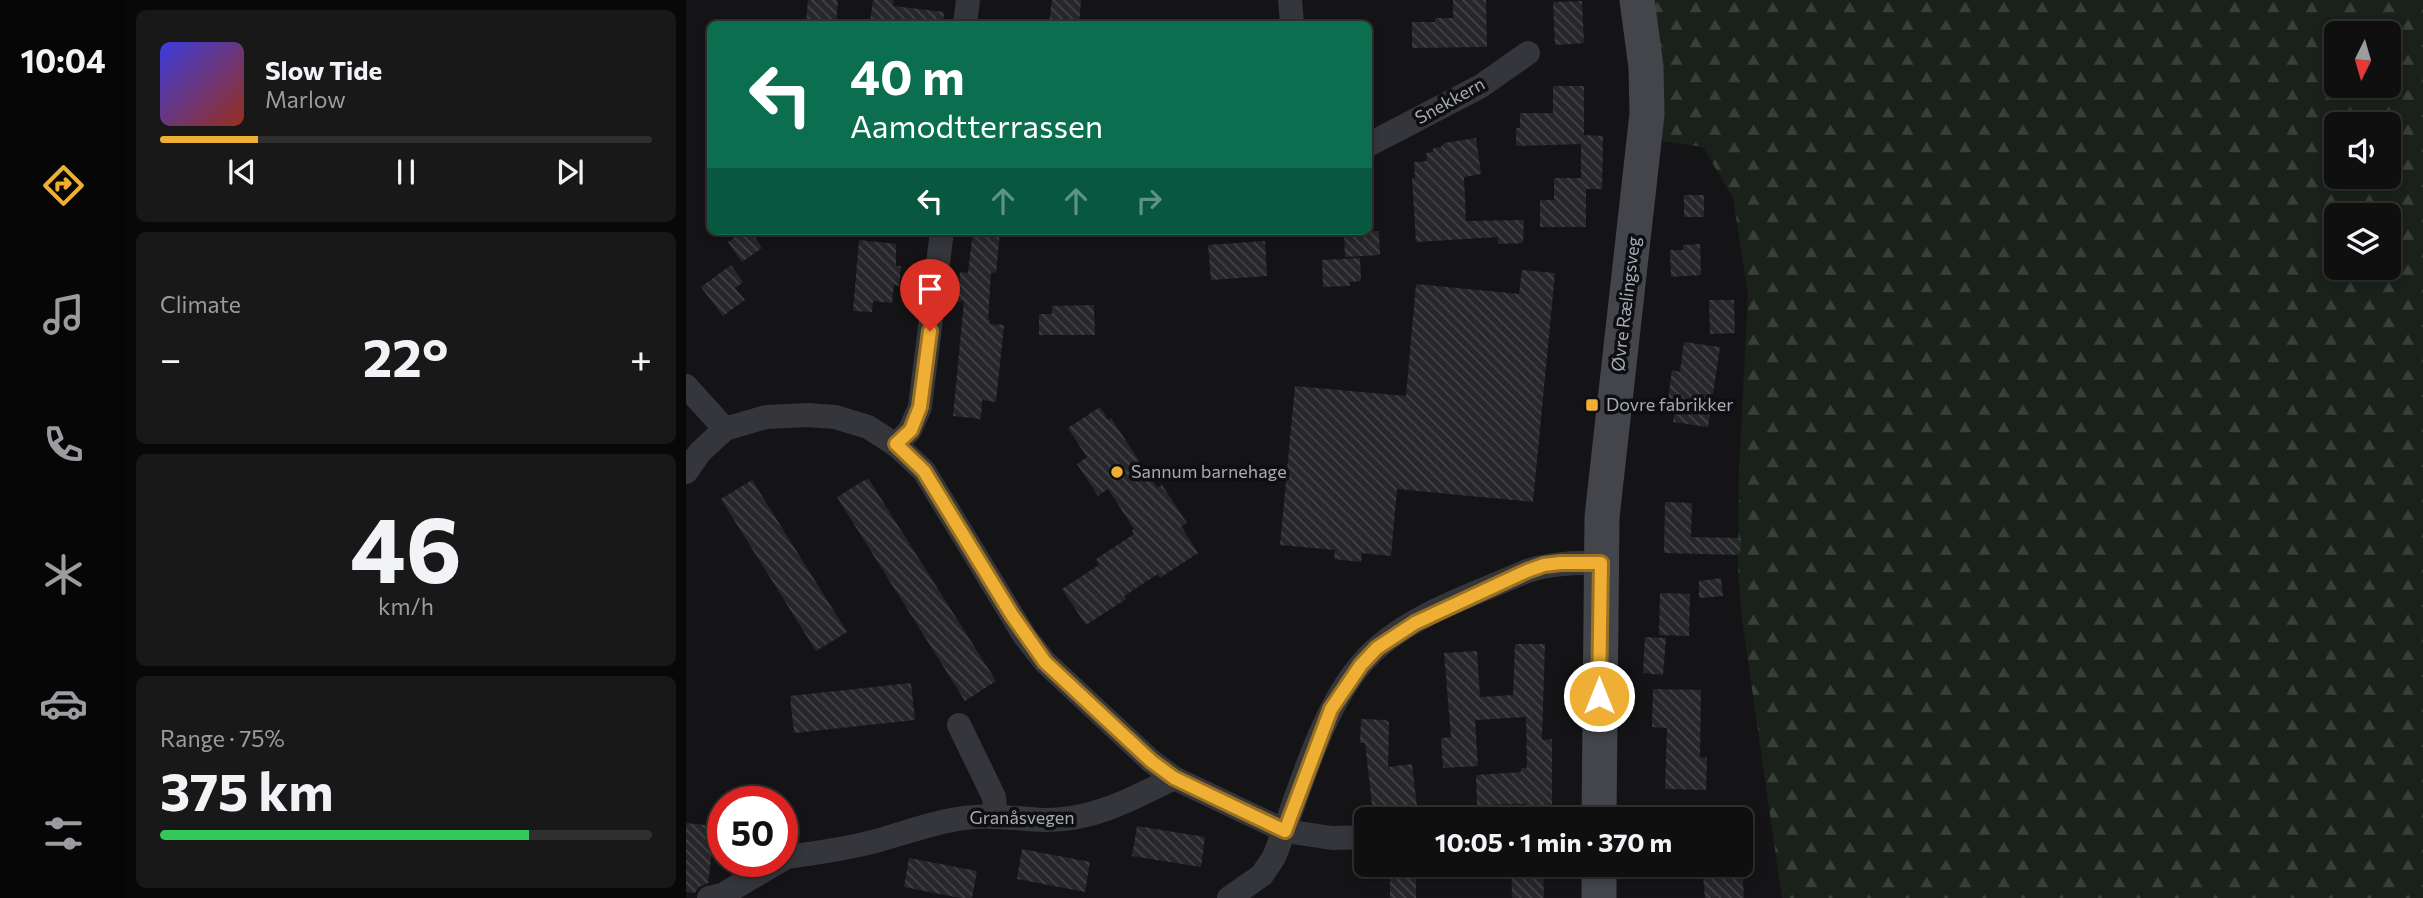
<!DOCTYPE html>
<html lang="en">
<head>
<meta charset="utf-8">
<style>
  :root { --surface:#0f0f10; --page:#181819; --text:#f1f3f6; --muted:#9b9c9f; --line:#2f2f30; --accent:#eeaf34 }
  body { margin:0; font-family:Commissioner,sans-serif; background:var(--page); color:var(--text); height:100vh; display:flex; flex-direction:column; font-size:26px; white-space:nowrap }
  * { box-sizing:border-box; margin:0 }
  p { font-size:23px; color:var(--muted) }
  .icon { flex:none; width:38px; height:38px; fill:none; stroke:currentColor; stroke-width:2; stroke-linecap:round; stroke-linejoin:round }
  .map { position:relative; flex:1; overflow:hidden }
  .panel { display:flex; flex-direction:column; gap:10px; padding:10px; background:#080809; width:560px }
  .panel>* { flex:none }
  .guide { position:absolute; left:21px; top:21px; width:665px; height:214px; border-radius:10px; box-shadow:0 4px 10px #0003,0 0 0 2px var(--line); background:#0b6e4f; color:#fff; overflow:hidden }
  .needle { width:46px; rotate:185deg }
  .buttons { position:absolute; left:1638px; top:21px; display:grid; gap:14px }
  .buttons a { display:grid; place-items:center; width:77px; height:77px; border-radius:10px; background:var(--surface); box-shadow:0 4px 10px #0003,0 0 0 2px var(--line); font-size:35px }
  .speed { position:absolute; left:21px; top:786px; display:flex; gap:14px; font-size:35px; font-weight:700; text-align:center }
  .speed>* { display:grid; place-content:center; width:91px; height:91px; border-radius:50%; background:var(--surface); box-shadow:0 4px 10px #0003,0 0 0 2px var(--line); line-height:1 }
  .speed .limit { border:10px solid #d22; background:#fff; color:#111 }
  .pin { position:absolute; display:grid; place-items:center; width:60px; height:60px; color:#fff; margin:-72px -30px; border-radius:50% 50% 50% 0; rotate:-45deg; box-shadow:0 0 7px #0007 }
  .pin .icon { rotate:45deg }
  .me { position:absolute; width:77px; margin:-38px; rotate:0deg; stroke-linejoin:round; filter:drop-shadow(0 0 5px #0008) }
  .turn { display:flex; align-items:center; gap:24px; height:147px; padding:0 28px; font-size:32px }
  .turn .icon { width:91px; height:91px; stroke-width:2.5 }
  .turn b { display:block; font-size:49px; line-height:60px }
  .lanes { display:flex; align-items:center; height:66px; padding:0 28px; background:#0003; justify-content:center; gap:35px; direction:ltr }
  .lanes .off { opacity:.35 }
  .big { font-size:52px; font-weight:700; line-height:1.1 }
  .panel .card { flex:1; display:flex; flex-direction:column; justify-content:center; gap:10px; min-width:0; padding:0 24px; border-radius:10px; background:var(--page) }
  .panel .dial { align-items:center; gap:0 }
  .dial b { font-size:91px; line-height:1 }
  .song { display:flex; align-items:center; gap:21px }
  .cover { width:84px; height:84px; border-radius:10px; background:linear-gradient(135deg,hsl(240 70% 55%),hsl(10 70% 35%)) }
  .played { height:7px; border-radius:4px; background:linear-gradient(90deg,var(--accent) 20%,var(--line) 20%) }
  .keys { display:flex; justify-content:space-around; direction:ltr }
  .heat { display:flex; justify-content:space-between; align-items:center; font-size:38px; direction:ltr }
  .charge { height:10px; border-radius:5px; background:linear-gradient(90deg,#34c759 75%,var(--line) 0) }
  .trip { position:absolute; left:668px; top:807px; width:399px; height:70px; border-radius:10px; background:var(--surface); box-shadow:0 4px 10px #0003,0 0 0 2px var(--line); font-weight:700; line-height:70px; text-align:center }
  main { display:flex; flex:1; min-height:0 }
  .tab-bar { display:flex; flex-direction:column; width:126px; justify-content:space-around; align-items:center; background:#060606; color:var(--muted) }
  .tab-bar .icon { width:49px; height:49px }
  .tab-bar .active { color:var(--accent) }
  .tab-bar b { font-size:32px; color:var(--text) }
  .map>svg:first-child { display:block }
</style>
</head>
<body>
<main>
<nav class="tab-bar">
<b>10:04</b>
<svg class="icon active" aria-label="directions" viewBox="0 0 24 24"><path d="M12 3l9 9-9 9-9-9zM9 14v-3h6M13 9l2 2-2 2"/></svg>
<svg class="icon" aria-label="music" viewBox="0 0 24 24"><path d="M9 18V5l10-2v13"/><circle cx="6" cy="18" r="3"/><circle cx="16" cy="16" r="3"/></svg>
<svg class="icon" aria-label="phone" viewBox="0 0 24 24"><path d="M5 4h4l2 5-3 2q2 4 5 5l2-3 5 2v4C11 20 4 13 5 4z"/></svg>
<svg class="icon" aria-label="climate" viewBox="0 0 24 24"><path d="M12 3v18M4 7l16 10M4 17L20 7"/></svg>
<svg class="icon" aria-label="car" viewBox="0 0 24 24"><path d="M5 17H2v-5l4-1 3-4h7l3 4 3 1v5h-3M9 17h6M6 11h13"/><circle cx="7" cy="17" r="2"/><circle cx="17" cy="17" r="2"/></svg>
<svg class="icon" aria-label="filters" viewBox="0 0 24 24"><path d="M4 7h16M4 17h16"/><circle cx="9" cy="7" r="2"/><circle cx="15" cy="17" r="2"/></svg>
</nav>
<section class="panel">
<div class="card">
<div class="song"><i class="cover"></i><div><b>Slow Tide</b><p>Marlow</p></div></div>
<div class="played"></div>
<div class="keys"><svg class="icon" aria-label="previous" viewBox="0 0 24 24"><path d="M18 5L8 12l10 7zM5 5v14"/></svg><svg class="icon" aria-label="pause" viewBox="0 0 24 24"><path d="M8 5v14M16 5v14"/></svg><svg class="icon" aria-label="next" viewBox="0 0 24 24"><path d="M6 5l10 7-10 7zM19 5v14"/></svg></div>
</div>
<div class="card"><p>Climate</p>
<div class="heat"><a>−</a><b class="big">22°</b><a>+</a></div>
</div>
<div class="card dial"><b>46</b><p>km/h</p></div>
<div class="card"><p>Range · 75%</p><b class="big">375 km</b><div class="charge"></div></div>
</section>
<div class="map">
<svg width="1737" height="898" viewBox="0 0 1737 898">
  <defs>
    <pattern id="forest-firs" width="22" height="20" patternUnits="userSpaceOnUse" patternTransform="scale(1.75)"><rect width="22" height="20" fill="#1a211b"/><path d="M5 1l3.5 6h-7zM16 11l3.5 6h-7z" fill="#383f3a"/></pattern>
    <pattern id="building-back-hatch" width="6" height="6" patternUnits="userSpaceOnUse" patternTransform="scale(1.75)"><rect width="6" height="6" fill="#27272a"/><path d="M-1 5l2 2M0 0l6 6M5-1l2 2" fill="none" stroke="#434447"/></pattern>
  </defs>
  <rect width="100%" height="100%" fill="#141416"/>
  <path fill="url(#forest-firs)" fill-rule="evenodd" d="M947,0h790v898h-641l-40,-279 -4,-49 1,-99 9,-177 -15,-96 -30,-51 -67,-10zM1650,33h53v53h-53zM1650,124h53v53h-53zM1650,215h53v53h-53z"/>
  <g fill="url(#building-back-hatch)">
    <path d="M122,0h30l-2,24h-30z"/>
    <path d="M187,0h21l-1,6 51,6 -1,12h-73z"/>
    <path d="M366,0h29l-2,24h-30z"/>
    <path d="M767,0h33l1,47 -75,1v-26h23v-4h18z"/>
    <path d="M896,1l2,42 -29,2 -2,-43z"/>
    <path d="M867,86h31v49l19,1 -1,53h-16v38h-46v-27h14v-22h27v-34l-65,2v-18h4v-15h33z"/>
    <path d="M790,138l5,36 -17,3 2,44 58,-1 -1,23 -25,1v-7l-82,5 -4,-64h3l-1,-16 13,-1 -1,-8 7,-1v-4l8,-1 3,-4z"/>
    <rect x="998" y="195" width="20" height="22"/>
    <path d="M58,231h7l11,17 -20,14 -14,-20z"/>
    <path d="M287,231h27l-4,42 -5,-1 -3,48h2l-1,4 15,1 -8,77 -14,-2 -1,19 -28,-3 11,-115 -7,1 3,-30 8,1z"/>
    <path d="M658,231h35l1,24 -35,2z"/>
    <path d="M173,240l37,4v22h5l-2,20 -5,-1 -2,18 -19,-2 -1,11 -19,-1z"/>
    <path d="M579,241l2,35 -56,4 -3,-35z"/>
    <path d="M1014,244l1,31 -30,2 -1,-27h13v-5z"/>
    <path d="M674,258l1,23 -12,1 1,4 -27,1 -1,-27z"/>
    <path d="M45,265l12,17 -8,6 10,12 -22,16 -22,-29z"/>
    <path d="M836,270l33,3 -22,229 -136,-13 -6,67 -29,-3 -1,9 -27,-3 1,-9 -55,-5 15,-159 111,10 10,-112 103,10z"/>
    <path d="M1023,300h25l1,33 -25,1z"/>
    <path d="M408,305l1,30h-56v-21h13v-8z"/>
    <path d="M998,342l36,5 -12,80 -35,-5 3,-21 -8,-1 4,-30 8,2z"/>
    <path d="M414,407l8,13 3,-2 46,70 5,-3 25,38 -6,3 17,27 -38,25 -2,-4 -34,22 2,3 -40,26 -24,-36 37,-24 -3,-6 38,-25 -2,-4 2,-1 -26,-40 -10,7 -21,-32 10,-7 -19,-29z"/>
    <path d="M182,478l128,203 -31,20 -128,-204z"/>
    <path d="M66,480l95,152 -31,19 -95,-152z"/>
    <path d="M979,502l27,1 -1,34 50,1 -1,17 -76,-2z"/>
    <path d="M1035,578l2,18 -24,2v-17z"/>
    <path d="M974,593l30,1 -1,42 -30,-1z"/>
    <path d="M959,637l21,1 -3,37 -20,-2z"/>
    <path d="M829,644h30l-3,96 10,-1v78l-26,1v-14l-49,1 -1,-30 45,-3v-4h6l-1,-51 -51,3 3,46 -35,2 -2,-30 10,-1 -7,-84 33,-2 3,46 33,-2z"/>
    <path d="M225,683l4,37 -121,13 -4,-37z"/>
    <path d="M967,689l48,1 -1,67 7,1 -1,32 -41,-1 2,-61 -15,-1z"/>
    <path d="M675,719l24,1 4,2 -1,45 24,-3 5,43 -44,6 -8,-70h-5z"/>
    <path d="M0,823l29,3 -7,57 -9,4 -4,6 -9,-1z"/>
    <path d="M451,826l68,11 -4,30 -69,-11z"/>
    <path d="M336,849l68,13 -5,30 -68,-13z"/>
    <path d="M223,858l68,13 -5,27h-12l-56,-11z"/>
    <path d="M825,864h32l1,34h-32z"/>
    <path d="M1016,864h40l2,34h-39z"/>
    <rect x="704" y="873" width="26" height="25"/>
  </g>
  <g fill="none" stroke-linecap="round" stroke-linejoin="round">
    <g stroke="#35363b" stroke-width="24">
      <path d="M604,0l2,24"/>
      <path d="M279,24l3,-24"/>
      <path d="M682,145l113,-59 47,-33"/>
      <path d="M0,386l39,43"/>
      <path d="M210,445l14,-15 10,-23 22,-176"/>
      <path d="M0,472l14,-20 25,-23 41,-12 41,-2 28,2 33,10 28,18 28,26 100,164 21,27 106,99 23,17 111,53 47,7 35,-1"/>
      <path d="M273,725l35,72 2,19"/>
      <path d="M96,860l4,-3c31,-4 60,-8 90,-16 29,-8 57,-19 88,-23 27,-4 53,1 80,2 48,1 88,-21 130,-42"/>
      <path d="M23,898l13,-3 58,-34"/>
      <path d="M543,898l33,-23 12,-18c27,-66 49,-163 104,-210 42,-36 100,-54 149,-76 24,-8 48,-9 74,-8"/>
    </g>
    <g stroke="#43454b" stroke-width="35">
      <path d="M913,819l3,-302 45,-403 -1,-47 -9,-67"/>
      <path d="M913,898v-34"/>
    </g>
  </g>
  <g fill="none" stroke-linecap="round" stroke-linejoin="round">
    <g stroke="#9b7222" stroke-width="18">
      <path id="route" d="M244,331l-10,76 -9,23 -15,14 28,27 88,144 33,47 106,99 23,17 111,53 46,-122 30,-44 16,-17 38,-25 112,-52 17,-6 17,-2h40l-2,133"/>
    </g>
    <use href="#route" stroke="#eeaf34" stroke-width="12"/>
  </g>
  <g fill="#eeaf34" stroke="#0f0f11" stroke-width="2.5">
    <rect x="899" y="398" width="14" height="14" rx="3.5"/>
    <circle cx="431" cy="472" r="7"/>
  </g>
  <g text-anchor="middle" stroke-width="7" stroke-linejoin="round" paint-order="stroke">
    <g font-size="18" fill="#a6abb6" stroke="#0f0f11">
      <text transform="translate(764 101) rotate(-29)" y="6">Snekkern</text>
      <text transform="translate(940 304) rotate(-83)" y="6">Øvre Rælingsveg</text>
      <text x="336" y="824">Granåsvegen</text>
    </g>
    <g font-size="18" fill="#a6abb6" stroke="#0f0f11" text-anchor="start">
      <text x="920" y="411">Dovre fabrikker</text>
      <text x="445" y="478">Sannum barnehage</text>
    </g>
  </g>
</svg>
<div class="buttons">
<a><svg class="needle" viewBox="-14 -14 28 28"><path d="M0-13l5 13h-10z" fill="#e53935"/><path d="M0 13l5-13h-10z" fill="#9b9c9f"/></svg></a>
<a><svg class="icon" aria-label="sound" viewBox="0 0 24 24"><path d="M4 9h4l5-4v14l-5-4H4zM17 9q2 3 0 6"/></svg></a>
<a><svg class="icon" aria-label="layers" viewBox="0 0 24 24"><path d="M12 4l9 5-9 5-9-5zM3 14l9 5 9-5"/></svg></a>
</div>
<div class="speed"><div class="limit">50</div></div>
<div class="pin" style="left:244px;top:331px;background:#d93025"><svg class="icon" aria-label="arrive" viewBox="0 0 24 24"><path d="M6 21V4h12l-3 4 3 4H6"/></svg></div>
<svg class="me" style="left:913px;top:696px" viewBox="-20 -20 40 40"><circle r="17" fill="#eeaf34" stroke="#fff" stroke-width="3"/><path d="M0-11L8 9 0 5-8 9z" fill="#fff"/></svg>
<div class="trip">10:05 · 1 min · 370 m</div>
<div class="guide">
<div class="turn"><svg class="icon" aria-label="left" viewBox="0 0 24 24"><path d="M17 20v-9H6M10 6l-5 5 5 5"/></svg><div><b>40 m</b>Aamodtterrassen</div></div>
<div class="lanes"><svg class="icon" aria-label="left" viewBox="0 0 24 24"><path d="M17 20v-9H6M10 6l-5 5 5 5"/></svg><svg class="icon off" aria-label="ahead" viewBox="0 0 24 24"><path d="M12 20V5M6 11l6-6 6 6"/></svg><svg class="icon off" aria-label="ahead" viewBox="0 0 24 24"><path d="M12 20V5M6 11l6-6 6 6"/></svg><svg class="icon off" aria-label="right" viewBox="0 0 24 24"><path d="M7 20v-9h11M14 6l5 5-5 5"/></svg></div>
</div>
</div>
</main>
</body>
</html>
